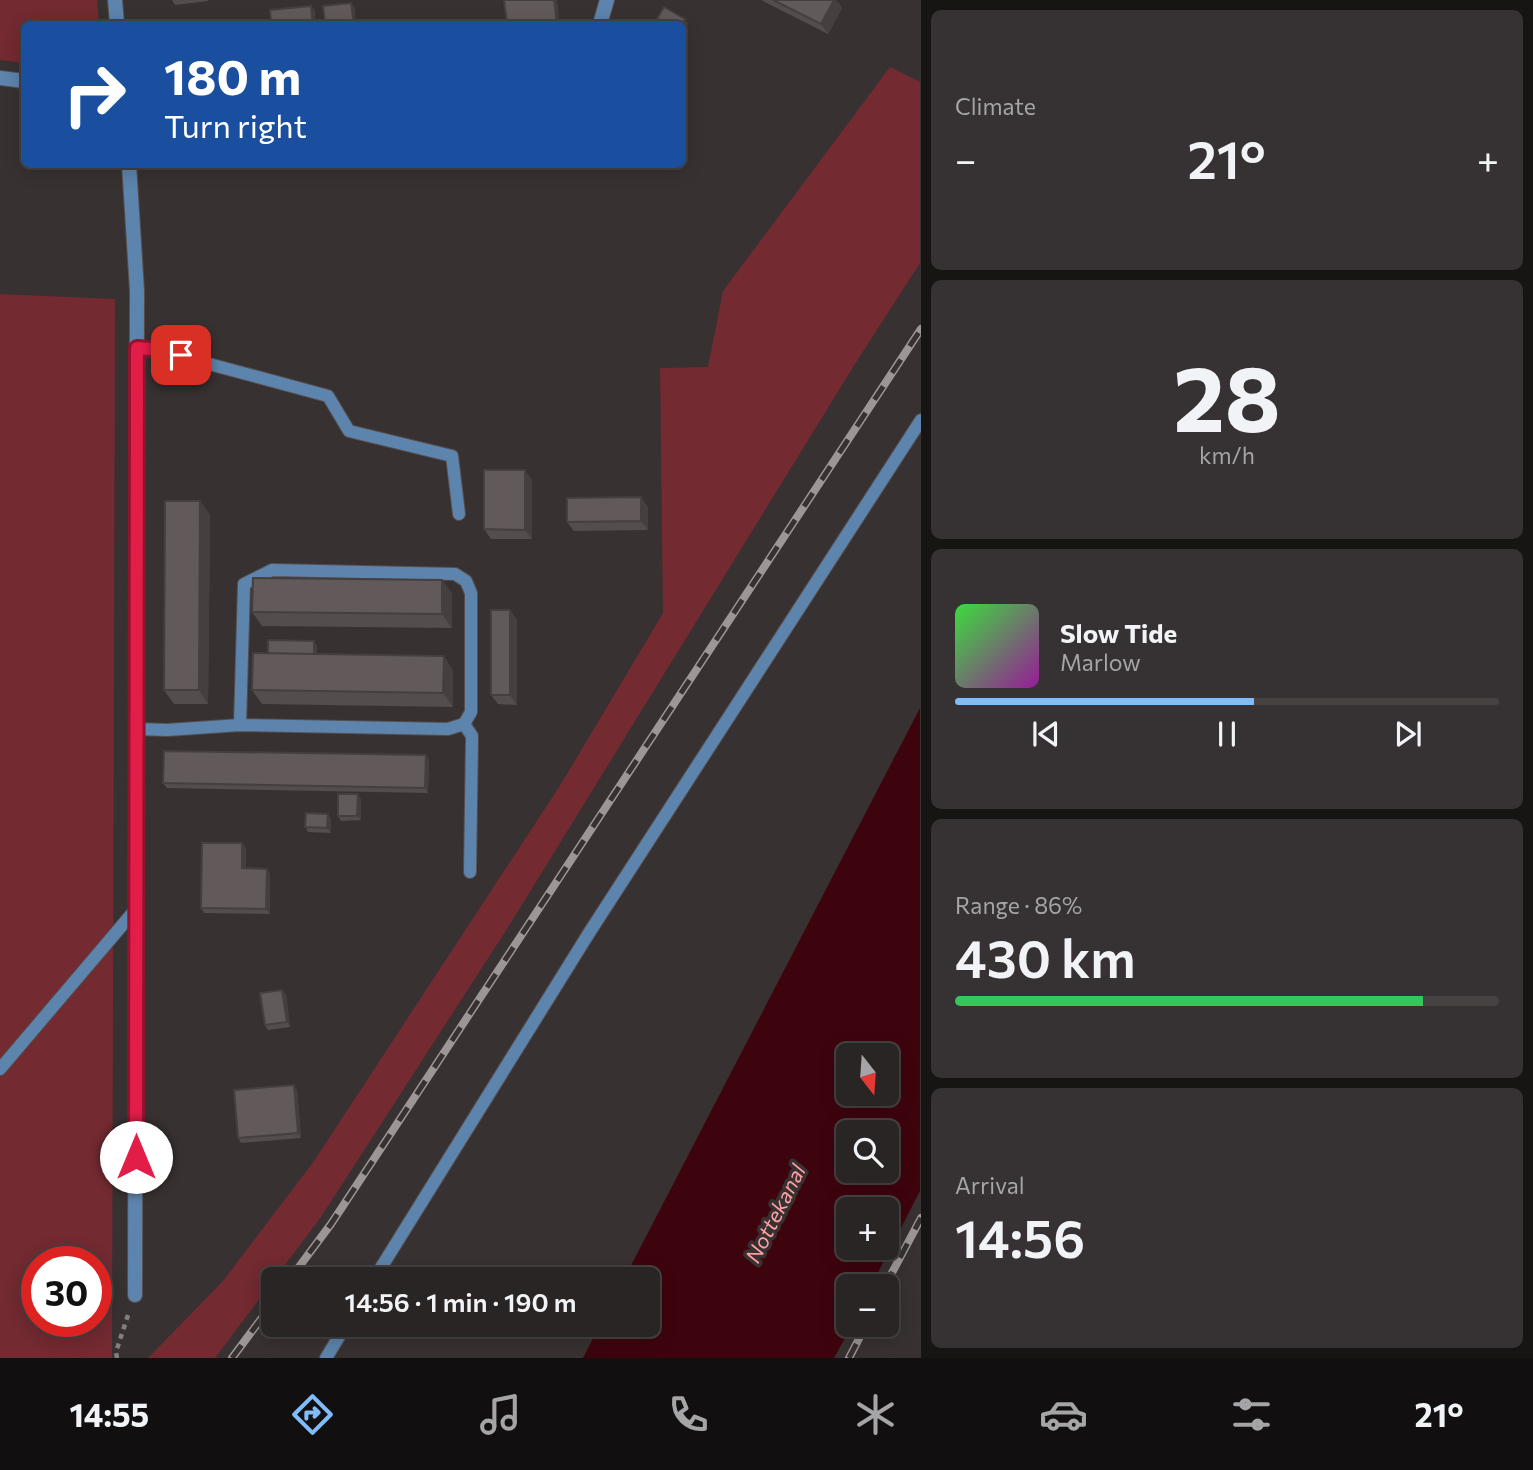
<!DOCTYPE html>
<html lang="en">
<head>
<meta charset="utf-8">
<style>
  :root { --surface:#2a2525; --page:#363132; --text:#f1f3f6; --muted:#a5a5a7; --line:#464242; --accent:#81bcfa }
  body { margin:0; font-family:Commissioner,sans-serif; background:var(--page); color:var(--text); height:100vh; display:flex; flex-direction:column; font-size:26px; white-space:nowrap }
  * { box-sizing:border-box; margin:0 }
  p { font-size:23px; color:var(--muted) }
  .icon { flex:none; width:38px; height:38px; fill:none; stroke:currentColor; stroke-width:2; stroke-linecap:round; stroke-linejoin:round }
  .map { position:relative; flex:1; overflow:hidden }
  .details { display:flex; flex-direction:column; gap:10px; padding:10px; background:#171414; width:612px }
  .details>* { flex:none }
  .hud { position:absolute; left:21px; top:21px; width:665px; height:147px; border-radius:10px; box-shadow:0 4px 18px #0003,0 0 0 2px var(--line); background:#1a4fa0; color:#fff; overflow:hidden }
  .needle { width:46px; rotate:163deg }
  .tools { position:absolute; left:836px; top:1043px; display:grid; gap:14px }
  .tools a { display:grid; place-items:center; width:63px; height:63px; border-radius:10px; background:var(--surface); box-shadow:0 4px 18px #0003,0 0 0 2px var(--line); font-size:35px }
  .speed { position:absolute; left:21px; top:1246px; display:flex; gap:14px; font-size:35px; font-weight:700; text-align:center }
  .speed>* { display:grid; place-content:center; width:91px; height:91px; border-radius:50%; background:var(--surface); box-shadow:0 4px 18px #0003,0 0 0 2px var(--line); line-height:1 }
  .speed .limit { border:10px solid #d22; background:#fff; color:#111 }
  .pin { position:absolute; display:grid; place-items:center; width:60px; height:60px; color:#fff; margin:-30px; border-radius:14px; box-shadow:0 4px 10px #0006 }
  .me { position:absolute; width:77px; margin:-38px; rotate:0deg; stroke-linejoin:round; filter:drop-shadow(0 0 5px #0008) }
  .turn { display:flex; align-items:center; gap:24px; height:147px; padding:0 28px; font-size:32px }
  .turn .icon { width:91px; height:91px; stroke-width:2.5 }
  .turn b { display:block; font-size:49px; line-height:60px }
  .big { font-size:52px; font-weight:600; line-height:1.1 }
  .details .card { flex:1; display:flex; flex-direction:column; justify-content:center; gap:10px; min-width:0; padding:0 24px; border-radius:10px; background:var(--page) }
  .details .dial { align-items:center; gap:0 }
  .dial b { font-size:91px; line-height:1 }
  .song { display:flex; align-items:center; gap:21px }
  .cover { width:84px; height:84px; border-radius:10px; background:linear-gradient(135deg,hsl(120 70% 55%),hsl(300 70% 35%)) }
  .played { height:7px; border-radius:4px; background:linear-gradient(90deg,var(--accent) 55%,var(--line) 55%) }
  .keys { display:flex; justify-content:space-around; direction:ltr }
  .heat { display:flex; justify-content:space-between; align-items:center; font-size:38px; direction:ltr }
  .charge { height:10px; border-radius:5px; background:linear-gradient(90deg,#34c759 86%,var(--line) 0) }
  .trip { position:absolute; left:261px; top:1267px; width:399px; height:70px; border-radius:10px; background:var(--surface); box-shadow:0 4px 18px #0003,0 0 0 2px var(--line); font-weight:600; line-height:70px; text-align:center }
  .tabs { display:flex; height:112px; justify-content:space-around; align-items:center; background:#110f0f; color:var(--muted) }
  .tabs .icon { width:49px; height:49px }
  .tabs .on { color:var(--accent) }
  .tabs b { font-size:32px; color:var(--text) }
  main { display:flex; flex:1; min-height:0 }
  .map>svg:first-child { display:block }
</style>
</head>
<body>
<main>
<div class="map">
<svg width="921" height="1358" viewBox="0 0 921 1358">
  <rect width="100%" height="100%" fill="#383131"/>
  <g fill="#732a31" fill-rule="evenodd">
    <path d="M0,0h97l2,24h-75v39l-24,-3z"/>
    <path d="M890,67l30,15v181l-65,101 -348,565 -186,288 -106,141h-67l75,-77 91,-120 247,-377 102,-171 -3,-245 48,-1 15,-76z"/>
    <path d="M0,294l115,5 -3,1059h-112zM37,1262h59v59h-59z"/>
  </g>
  <path fill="#3e040e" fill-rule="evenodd" d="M920,708v483l-49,95h-22v39h3l-18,33h-251l17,-33h48v-46h-24zM849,1055h38v39h-38zM849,1132h38v39h-38zM849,1209h38v39h-38z"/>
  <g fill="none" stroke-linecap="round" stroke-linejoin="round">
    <g stroke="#564f4f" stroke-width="14">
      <g id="service">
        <path d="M137,348l28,2 33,11 130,35 21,35 103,25 7,58"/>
        <path d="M464,724l8,12 -2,136"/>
        <path d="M137,729l30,1 73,-5 208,4 16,-5 7,-12v-119l-5,-12 -11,-7 -183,-4 -28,14 -4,141"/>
        <path d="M0,1069l136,-160"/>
        <path d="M374,1279l215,-346 332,-513"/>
        <path d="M326,1358l20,-33"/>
      </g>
    </g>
    <g stroke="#564f4f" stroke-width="16">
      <g id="minor">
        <path d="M115,0l2,24"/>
        <path d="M600,24l7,-24"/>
        <path d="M0,78l24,3"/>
        <path d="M129,164l8,127 -2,1004"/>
      </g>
    </g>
    <path stroke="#837d7d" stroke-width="4.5" stroke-dasharray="5 5" stroke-linecap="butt" d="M117,1358l-1,-6 12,-37"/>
    <use href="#service" stroke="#5d84ac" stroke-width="12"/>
    <use href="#minor" stroke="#5d84ac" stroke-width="14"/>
    <g stroke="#9c9696" stroke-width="8">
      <g id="rail">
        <path d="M290,1279l41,-55 590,-895"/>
        <path d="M885,1286l36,-68"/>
        <path d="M232,1358l41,-55"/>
        <path d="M849,1358l17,-33"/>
      </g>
    </g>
    <use href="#rail" stroke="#383131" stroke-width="5" stroke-dasharray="16" stroke-linecap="butt"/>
  </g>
  <g fill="#544d4d">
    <path d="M172,0h36v1l-33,4z"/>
    <path d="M761,0h75l6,8 -14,26z"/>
    <path d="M532,480v59h-41l-7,-10z"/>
    <path d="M200,501l10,14 -2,189h-34l-10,-14z"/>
    <path d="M648,507v23l-74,1 -7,-9z"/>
    <path d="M452,593v35l-190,-2 -10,-14z"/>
    <path d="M510,610l7,10v85l-19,-1 -7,-9z"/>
    <path d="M317,646v8l136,16v37l-191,-3 -10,-14 16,-36z"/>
    <path d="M426,755l3,5 -1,33 -261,-5 -4,-5z"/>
    <path d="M361,799v21l-20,1 -3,-5z"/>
    <path d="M331,819v14l-23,-1 -3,-5z"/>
    <path d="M246,848v20l21,1 3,5v40l-66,-1 -3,-5z"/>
    <path d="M282,990l4,5 4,32 -22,3 -3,-5z"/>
    <path d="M297,1090l4,48 -60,5 -3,-5z"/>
  </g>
  <g fill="#453f3f">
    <path d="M554,0h3l3,24h-3z"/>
    <path d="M834,0h2l6,8 -14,26 -7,-10z"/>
    <path d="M351,3l4,5 1,16h-2z"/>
    <path d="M311,6l4,4 1,14h-3z"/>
    <path d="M685,19l3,5 -6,10v-10z"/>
    <path d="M525,470l7,10v59l-7,-9z"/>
    <path d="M641,497l7,10v23l-7,-9z"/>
    <path d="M200,501l10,14 -2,189 -9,-14z"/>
    <path d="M442,580l10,13v35l-10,-14z"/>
    <path d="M510,610l7,10v85l-7,-10z"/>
    <path d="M314,641l3,5v17l-3,-5z"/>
    <path d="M444,656l9,14v37l-10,-14z"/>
    <path d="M426,755l3,5 -1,33 -3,-5z"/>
    <path d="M358,794l3,5v21l-4,-4z"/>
    <path d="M328,814l3,5v14l-4,-5z"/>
    <path d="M242,843l4,5v25l-4,-5z"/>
    <path d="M267,869l3,5v40l-4,-5z"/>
    <path d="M282,990l4,5 4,32 -3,-5z"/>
    <path d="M294,1085l3,5 4,48 -3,-5z"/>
  </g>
  <g fill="#625a5a" stroke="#453f3f" stroke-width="2">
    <path d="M504,0h50l3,24h-50z"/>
    <path d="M773,0h61l-13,24z"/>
    <path d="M351,3l3,21h-29l-2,-18z"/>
    <path d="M311,6l2,18h-42l-1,-14z"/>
    <path d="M664,7l21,12 -3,5h-28z"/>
    <path d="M484,470h41v60l-41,-1z"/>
    <path d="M641,497v24l-74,1v-24z"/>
    <path d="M165,501h35l-1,189h-35z"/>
    <path d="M253,578l189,2v34l-190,-2z"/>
    <rect x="491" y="610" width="19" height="85"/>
    <path d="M268,640l46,1v13h-46z"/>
    <path d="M253,653l191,3 -1,37 -191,-3z"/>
    <path d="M164,751l262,4 -1,33 -262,-5z"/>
    <path d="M338,794h20l-1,22h-19z"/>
    <path d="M306,813l22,1 -1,14 -22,-1z"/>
    <path d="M202,843h40v25l25,1 -1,40 -65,-1z"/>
    <path d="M282,990l5,32 -22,3 -5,-32z"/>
    <path d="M294,1085l4,48 -60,5 -4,-48z"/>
  </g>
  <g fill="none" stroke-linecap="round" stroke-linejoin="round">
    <g stroke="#92132f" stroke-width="18">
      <path id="route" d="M136,1157l1,-809 28,2 16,5"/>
    </g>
    <use href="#route" stroke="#e11d48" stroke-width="12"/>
  </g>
  <g text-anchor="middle" stroke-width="7" stroke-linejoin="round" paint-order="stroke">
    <g font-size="21" font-style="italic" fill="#fea1a4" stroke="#383131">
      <text transform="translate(776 1214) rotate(-63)" y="7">Nottekanal</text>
    </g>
  </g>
</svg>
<div class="tools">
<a><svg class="needle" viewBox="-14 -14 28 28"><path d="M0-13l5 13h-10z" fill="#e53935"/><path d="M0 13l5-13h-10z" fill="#a5a5a7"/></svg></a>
<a><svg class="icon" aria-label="search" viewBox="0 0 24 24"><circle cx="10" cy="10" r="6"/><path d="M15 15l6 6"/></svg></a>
<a>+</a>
<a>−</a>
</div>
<div class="speed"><div class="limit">30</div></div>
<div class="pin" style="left:181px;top:355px;background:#d93025"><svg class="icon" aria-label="arrive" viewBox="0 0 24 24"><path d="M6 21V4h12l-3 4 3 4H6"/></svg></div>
<svg class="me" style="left:136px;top:1157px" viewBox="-20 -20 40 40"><circle r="19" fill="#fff"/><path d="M0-13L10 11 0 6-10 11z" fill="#e11d48"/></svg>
<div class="trip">14:56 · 1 min · 190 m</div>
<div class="hud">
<div class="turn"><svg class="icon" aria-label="right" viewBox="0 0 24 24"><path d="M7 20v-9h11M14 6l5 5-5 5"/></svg><div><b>180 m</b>Turn right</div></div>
</div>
</div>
<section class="details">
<div class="card"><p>Climate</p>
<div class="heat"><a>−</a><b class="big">21°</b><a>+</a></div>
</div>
<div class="card dial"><b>28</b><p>km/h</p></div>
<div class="card">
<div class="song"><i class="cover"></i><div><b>Slow Tide</b><p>Marlow</p></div></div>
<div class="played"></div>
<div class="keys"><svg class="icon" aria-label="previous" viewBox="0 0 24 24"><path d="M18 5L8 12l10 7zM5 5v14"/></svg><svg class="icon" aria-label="pause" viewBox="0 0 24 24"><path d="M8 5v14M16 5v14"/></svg><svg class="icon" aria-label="next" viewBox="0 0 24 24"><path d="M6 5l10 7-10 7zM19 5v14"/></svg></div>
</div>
<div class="card"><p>Range · 86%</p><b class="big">430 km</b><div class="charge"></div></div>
<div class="card"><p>Arrival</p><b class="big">14:56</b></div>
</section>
</main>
<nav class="tabs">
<b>14:55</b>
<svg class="icon on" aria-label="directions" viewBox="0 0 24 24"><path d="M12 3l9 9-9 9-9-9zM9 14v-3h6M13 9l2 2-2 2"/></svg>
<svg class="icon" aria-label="music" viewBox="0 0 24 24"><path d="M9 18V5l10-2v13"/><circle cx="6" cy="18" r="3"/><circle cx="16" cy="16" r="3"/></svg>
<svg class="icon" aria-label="phone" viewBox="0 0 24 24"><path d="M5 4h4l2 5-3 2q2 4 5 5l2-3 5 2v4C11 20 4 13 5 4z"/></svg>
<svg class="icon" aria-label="climate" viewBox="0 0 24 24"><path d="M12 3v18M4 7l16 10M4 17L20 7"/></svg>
<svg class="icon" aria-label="car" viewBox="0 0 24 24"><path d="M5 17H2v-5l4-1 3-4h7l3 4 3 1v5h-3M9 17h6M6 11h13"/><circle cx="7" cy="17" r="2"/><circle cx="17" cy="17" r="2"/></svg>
<svg class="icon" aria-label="filters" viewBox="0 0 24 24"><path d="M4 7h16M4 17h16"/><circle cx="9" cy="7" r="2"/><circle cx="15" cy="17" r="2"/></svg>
<b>21°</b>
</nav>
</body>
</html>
